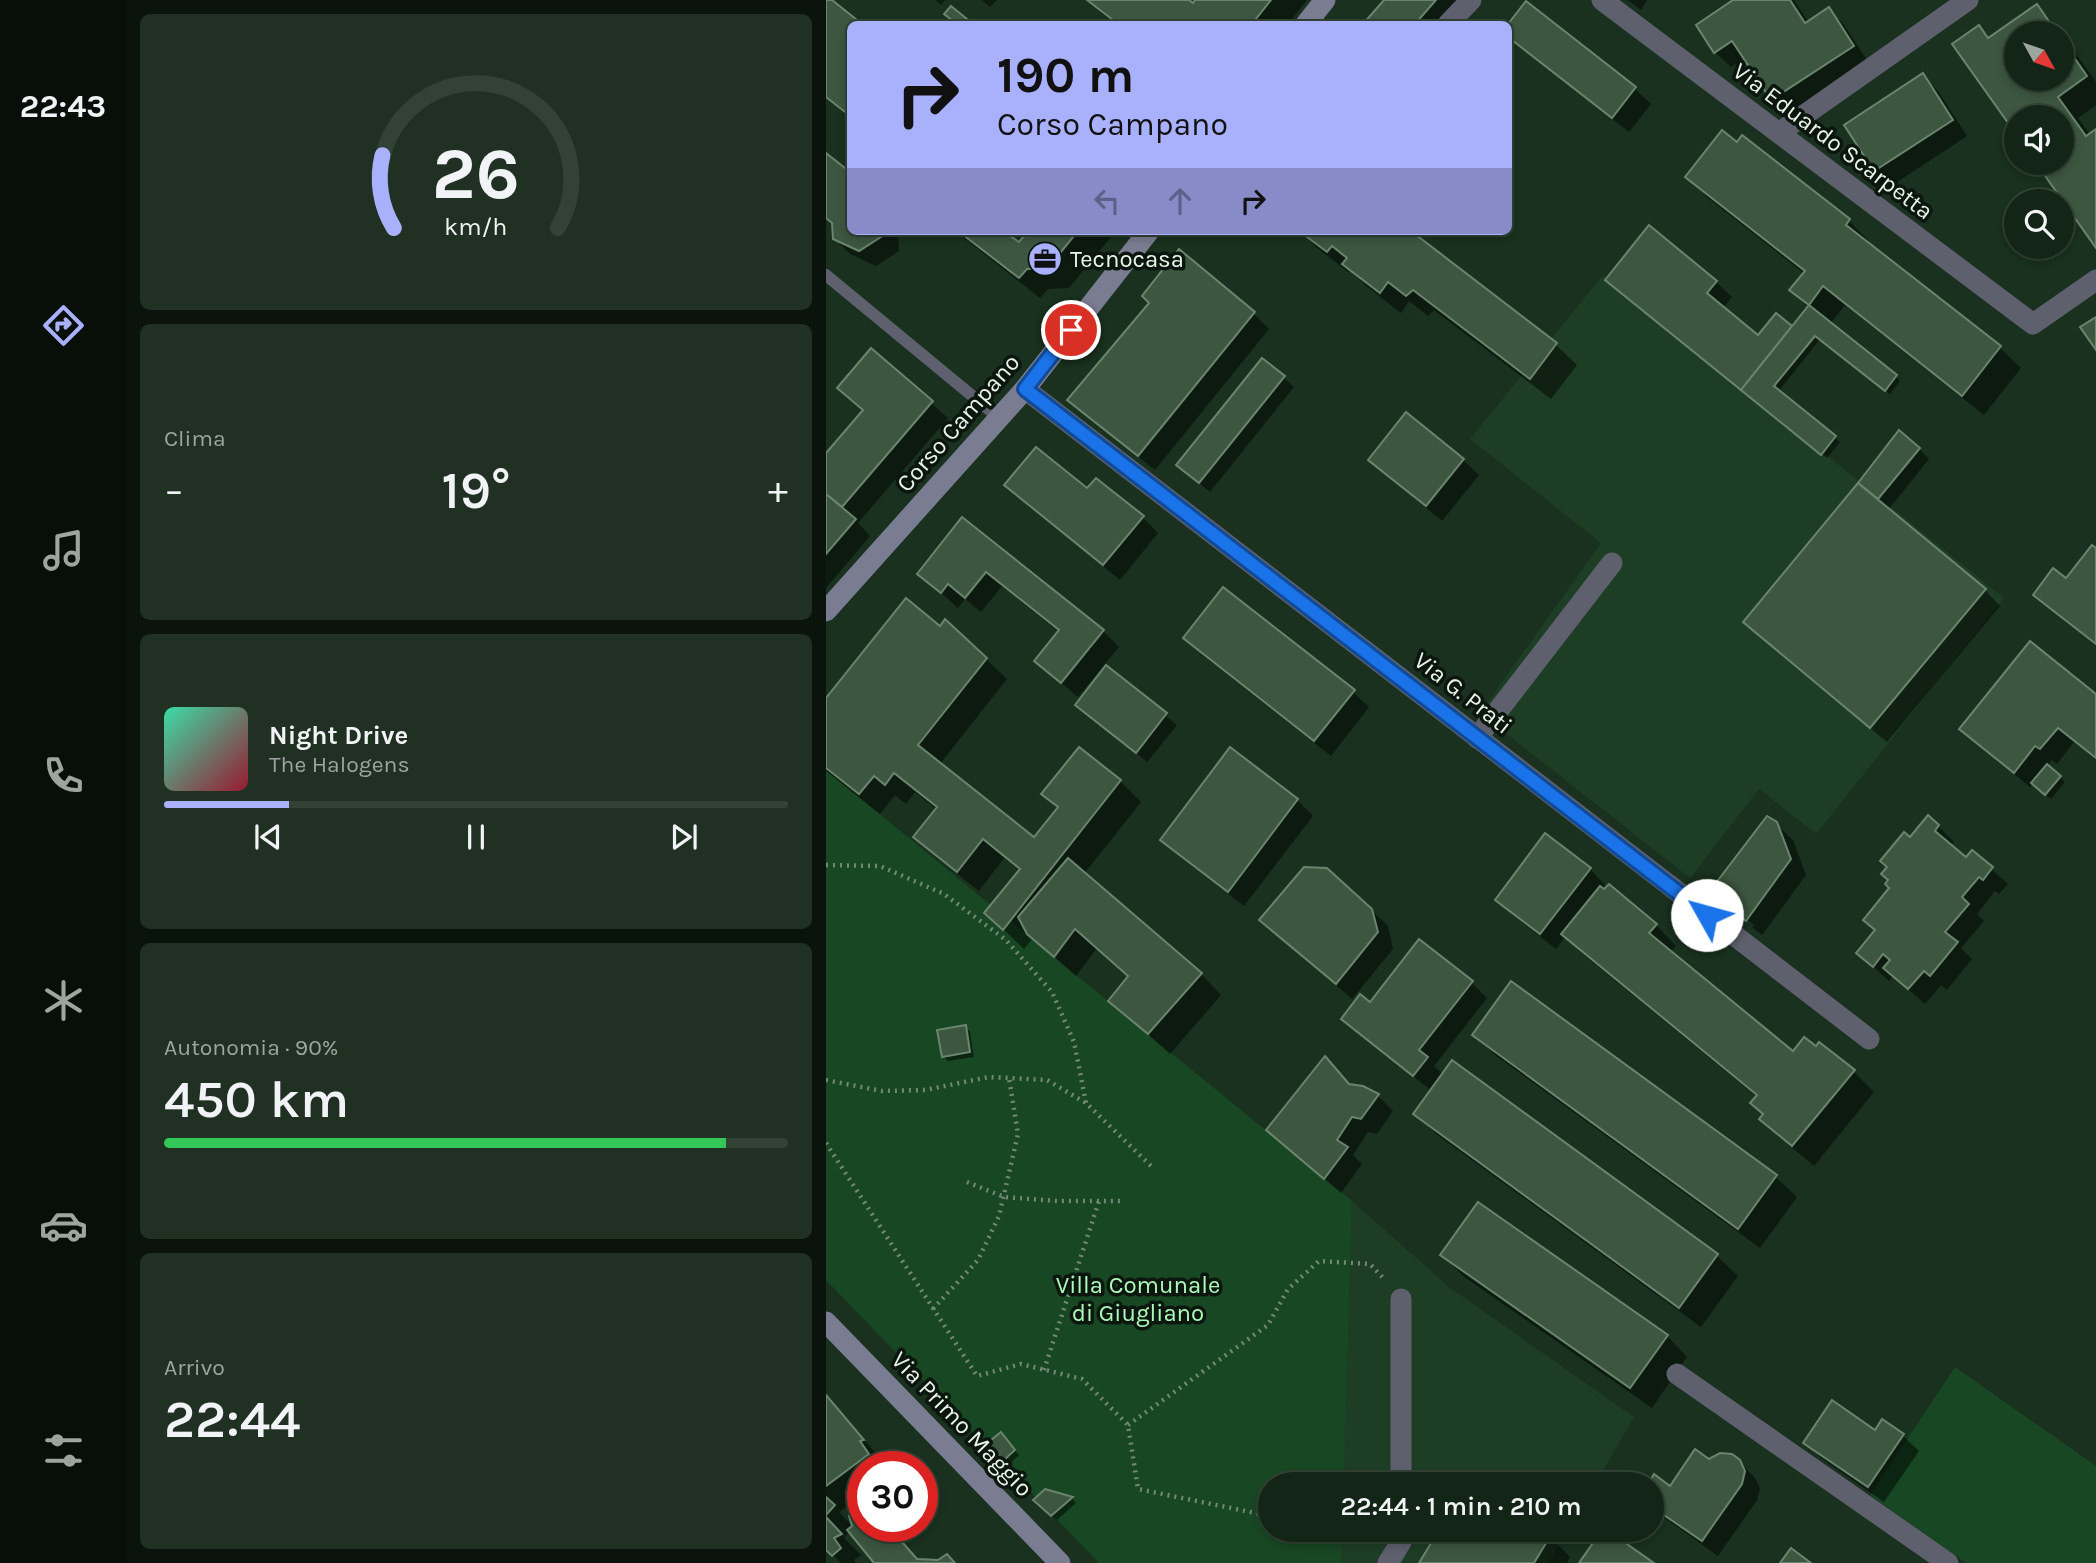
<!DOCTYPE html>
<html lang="it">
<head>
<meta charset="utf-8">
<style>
  :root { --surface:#132516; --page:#203123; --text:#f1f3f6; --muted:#9da5a1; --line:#324235; --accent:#a9b0fc }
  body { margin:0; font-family:Karla,sans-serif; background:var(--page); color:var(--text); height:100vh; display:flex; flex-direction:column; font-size:26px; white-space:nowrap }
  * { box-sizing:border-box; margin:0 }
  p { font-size:23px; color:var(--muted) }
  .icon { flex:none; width:38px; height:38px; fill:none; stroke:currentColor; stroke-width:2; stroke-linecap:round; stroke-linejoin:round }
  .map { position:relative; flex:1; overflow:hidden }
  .sheet { display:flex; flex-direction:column; gap:14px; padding:14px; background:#0a140c; width:700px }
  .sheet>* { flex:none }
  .hud { position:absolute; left:21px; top:21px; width:665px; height:214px; border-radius:10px; box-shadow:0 4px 10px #0003,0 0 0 2px var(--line); background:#a9b0fc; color:#111; overflow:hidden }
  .needle { width:46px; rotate:130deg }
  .fabs { position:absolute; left:1178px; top:21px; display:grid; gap:14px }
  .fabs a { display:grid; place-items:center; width:70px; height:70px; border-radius:50%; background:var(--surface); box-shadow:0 4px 10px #0003,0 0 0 2px var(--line); font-size:35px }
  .speed { position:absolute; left:21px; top:1451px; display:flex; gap:14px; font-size:35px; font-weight:700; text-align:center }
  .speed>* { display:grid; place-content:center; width:91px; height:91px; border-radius:50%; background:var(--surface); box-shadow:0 4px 10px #0003,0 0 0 2px var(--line); line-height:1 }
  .speed .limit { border:10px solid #d22; background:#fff; color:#111 }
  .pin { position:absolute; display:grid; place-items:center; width:60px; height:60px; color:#fff; margin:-30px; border:4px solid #fff; border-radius:50%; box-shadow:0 2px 7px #0007 }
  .me { position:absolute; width:77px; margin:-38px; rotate:308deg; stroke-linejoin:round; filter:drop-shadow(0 0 5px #0008) }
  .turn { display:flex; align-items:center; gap:24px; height:147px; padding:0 35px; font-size:32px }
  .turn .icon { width:91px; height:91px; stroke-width:2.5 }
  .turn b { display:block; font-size:49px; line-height:60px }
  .lanes { display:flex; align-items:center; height:66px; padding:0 35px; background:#0003; justify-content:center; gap:35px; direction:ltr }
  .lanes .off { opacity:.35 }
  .big { font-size:52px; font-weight:600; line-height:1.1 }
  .sheet .tile { flex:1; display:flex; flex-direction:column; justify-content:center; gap:10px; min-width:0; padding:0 24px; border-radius:10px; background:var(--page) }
  .sheet .dial { align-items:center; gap:0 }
  .dial svg { height:182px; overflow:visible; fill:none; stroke:var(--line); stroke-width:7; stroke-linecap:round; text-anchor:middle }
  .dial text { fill:var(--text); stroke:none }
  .song { display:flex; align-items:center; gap:21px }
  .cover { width:84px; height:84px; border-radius:10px; background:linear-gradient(135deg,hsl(160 70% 55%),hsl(350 70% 35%)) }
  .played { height:7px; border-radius:4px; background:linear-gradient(90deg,var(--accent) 20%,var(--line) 20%) }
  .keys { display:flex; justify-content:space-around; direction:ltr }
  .heat { display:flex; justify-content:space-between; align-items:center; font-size:38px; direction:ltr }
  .charge { height:10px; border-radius:5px; background:linear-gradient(90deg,#34c759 90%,var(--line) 0) }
  .trip { position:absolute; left:432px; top:1472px; width:406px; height:70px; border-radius:35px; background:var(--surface); box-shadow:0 4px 10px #0003,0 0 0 2px var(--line); font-weight:600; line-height:70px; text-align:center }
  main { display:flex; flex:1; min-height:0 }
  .dock { display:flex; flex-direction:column; width:126px; justify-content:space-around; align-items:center; background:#080f09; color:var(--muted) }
  .dock .icon { width:49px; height:49px }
  .dock .current { color:var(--accent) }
  .dock b { font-size:32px; color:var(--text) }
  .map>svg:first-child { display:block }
</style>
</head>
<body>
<main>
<nav class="dock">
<b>22:43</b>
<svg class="icon current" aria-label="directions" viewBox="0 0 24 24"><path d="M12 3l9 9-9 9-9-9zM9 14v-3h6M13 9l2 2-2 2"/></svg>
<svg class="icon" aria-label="music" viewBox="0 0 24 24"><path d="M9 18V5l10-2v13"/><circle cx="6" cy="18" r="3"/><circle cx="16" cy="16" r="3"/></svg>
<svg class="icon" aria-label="phone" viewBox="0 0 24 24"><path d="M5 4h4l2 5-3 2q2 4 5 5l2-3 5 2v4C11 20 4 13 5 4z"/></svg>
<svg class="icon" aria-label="climate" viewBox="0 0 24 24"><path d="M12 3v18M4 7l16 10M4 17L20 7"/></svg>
<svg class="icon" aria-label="car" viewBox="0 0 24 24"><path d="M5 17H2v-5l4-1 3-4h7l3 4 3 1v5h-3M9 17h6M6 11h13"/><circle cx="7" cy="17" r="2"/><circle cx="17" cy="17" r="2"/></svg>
<svg class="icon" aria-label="filters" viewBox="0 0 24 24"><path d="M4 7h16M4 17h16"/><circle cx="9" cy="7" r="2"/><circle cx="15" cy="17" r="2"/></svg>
</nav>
<section class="sheet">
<div class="tile dial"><svg viewBox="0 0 100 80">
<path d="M14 69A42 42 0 1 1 86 69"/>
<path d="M14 69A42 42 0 0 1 9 37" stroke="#a9b0fc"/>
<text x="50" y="56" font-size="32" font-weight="700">26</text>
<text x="50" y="72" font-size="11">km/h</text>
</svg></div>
<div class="tile"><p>Clima</p>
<div class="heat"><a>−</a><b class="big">19°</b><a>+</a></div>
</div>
<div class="tile">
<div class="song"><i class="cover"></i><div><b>Night Drive</b><p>The Halogens</p></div></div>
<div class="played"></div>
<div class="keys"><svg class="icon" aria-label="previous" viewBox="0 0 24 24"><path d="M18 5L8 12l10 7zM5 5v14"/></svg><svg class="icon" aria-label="pause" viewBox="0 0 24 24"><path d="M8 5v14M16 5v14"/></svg><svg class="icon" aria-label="next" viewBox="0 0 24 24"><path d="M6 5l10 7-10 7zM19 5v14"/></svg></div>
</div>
<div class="tile"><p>Autonomia · 90%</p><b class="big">450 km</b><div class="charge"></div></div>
<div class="tile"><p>Arrivo</p><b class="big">22:44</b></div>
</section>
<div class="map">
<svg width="1270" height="1563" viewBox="0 0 1270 1563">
  <rect width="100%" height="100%" fill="#19311e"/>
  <g fill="#1e3d25">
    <path d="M777,275l401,323 -188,236 -57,-45 -69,89 -210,-165 121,-170 -131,-104z"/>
    <path d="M526,1201l97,86 185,130 -39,67h-251z"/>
    <path d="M517,1530h225l-20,33h-206z"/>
  </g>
  <g fill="#184724">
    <path d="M0,770l526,431 -8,283h-74v46h73l-1,33h-243l-273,-283z"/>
    <path d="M1129,1367l141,99v97h-130l-96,-68z"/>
  </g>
  <g fill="#0007">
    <path d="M0,0h3l30,24h-9v94l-24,-20z"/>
    <path d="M109,0h10l-4,5z"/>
    <path d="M156,0h15l-7,7z"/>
    <path d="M259,0h101l7,6 5,-6h109l-19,24h-173z"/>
    <path d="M560,0h88l-21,24h-87z"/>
    <path d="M802,0h19l-6,10z"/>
    <path d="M910,0h58l15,23 20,-13 15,15 25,38 -81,52 -15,-16 -27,-41 -15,9 -16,-15z"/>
    <path d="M701,3l108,86 16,15 -22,28 -109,-85 -12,-11z"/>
    <path d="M1210,7l25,26h-45v46h46v-45l34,48v23l-18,13 12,17 6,-4v114l-58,-82h24v-46h-46v14l-37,-103 11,11z"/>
    <path d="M1096,75l16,16 29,45 -76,50 -15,-16 -30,-44z"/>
    <path d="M0,155l24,19v57h48l1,20 -23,15 -26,-12 -16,-16v-13l-8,-6z"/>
    <path d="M861,177l162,44 20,20 -2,3 133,104 21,20 -37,47 -139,-110 -15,19 70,57 -10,13 -70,-55 -42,53 62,50 -13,16 -204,-162 -16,-16 109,2 16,15 -9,11 35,29 18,-21 16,13 17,-21 -18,-18 14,-16 -97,-76z"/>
    <path d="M129,231h50l-2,3 16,11 11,-14h86l-47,57 -21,1 -8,9z"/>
    <path d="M474,231h108l148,114 21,20 -26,34 -117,-89 -6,6 -19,-15 -8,12 -36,-28 -15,-16 -2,3 -33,-26z"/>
    <path d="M427,313l16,16 -114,141 -70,-55 -15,-16z"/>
    <path d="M45,351l77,67 -90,105 12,13 -44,52v-133l38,-44 -9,-8z"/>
    <path d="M457,377l11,10 -84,105 -21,-17z"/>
    <path d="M1093,449l10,10 -41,51 97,80 15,16 -113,136 -126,-105 -16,-15 115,-139z"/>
    <path d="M544,460h93l16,15 -37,46 -56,-46z"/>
    <path d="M181,485l80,6 56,27 15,15 -38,47 -98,-80z"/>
    <path d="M137,519l140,112 16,16 -41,50 -42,-36 23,-29 -57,-46 -21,26 -16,-13 -7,9 -38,-34z"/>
    <path d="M1266,547l4,3v95l-45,-35 -16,-16 31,-14z"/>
    <path d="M115,628l45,31 21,20 -67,85 94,75 24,-30 -15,-15 36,-45 41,32 21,21 -57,72 117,100 20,21 -51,59 -60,-53 20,-24 -33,-29 -21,28 -43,-38 -9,11 -38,-36 34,-42 -16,-13 -25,33 -43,-34 -20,-20 21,-27 -22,-18 -9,12 -11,-9 -15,19 -54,-43v-70z"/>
    <path d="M359,638l168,54 16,15 -38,49 -130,-102z"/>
    <path d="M1204,643l66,53v63l-22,-17 -17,22 -5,-4 -5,6 18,16 -14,17 -18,-16 -3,4 -53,-43 -16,-15z"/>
    <path d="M281,668l70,57 -30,37 -69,-57z"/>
    <path d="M471,800l16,16 -69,90 -66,-51 -16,-15z"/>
    <path d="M950,824l17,16 13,35 -44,60 -10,-8 2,-2 -28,-22v3l-15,-14z"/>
    <path d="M1112,826l16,16 -3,3 15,14 6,-7 36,32 -9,10 -4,-3 -18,23 7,7 -23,27 11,11 -25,31 -6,-5 -16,19 -32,-28 -4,5 -31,-29 18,-21 35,-92z"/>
    <path d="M764,869l15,16 -3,5 54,35 20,21 -6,7 123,101 23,-6 4,-4 34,28 20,20 -60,74 -32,-27 -21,-20 3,-4 -7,-18 -173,-142 -18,-19 -10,13 -43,-34 -16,-15z"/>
    <path d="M545,910l17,16 5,23 -41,50 -91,-79z"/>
    <path d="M594,942l52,41 15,15 -53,68 10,9 9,-12 264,193 21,20 -37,51 -265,-193 -20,-21 16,-22 -73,-57 -16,-16 27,-14z"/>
    <path d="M686,984l264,193 21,20 -37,51 -265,-193 -20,-20z"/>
    <path d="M140,1027l4,5 4,25 -26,4 -5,-5z"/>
    <path d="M525,1086l27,10 15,15 -16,23 -9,-2 -15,23 9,9 -21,29 -73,-63z"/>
    <path d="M617,1255l224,81 20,21 -35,51 -189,-132z"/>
    <path d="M0,1397l57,64 -4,1 3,4h-19v29l-24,17 15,16 32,-2 32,35 36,2h-78l-26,-32 -6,7 17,17 -7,5 2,3h-15l-15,-16z"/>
    <path d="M1057,1422l20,14 16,15 -35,51 -63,-44 -16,-16 70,-10z"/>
    <path d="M179,1439l14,16 -10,10 -21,-20z"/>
    <path d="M883,1461h30l16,17 5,10 -3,12 -39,56 -66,-47v-25h-2l5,-7 16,11z"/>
    <path d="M220,1490l26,8 4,5 -19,17 -21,-20z"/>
    <path d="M615,1530h97l12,6 20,21 -3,6h-146z"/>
  </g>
  <g fill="#3c5640" stroke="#6a856e" stroke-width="2">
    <path d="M0,0h6l30,24h-12v92l-24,-19z"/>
    <path d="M261,0h102l4,3 2,-3h76l-19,24h-134z"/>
    <path d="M558,0h52l-21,24h-52z"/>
    <path d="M907,0h57l15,23 24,-16 25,39 -83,54 -39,-59 -18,12 -18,-28z"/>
    <path d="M700,1l110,86 -24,31 -104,-81v-13z"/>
    <path d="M1211,4l20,29h-41v46h46v-39l25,36 -29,21 28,39 10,-7v119l-60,-85h26v-46h-46v17l-64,-90 27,-19 9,13z"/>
    <path d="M125,6l21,17 -1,1h-14l-13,-10z"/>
    <path d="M1097,73l30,47 -79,51 -30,-46z"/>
    <path d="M896,130l15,12 5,-7 108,84 -4,6 155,121 -39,50 -139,-110 -14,19 -20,-15 16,-19 -120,-94z"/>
    <path d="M0,153l24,19v59h33l1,4 -25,16 -26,-12 -1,-16 -6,-5z"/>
    <path d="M823,225l68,56 -10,12 51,42 18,-22 16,13 -51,64 -136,-110z"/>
    <path d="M132,231h45l16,11 9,-11h50l-30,37 -21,1 -8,9z"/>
    <path d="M473,231h112l146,112 -27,36 -117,-89 -7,6 -18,-14 -8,11 -38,-29 5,-6 -15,-12 -5,6z"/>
    <path d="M353,249l76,63 -117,144 -71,-56 82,-97 -7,-7z"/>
    <path d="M983,305l88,70 -12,16 -70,-55 -41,50 62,50 -15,19 -80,-65z"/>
    <path d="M1270,317v33l-16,-23z"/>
    <path d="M45,348l62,53 -91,106 -16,-13v-41l37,-43 -26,-22z"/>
    <path d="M436,358l23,18 -86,107 -23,-18z"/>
    <path d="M580,412l58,47 -38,47 -58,-46z"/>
    <path d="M1073,430l21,18 -42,51 -20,-16z"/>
    <path d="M210,447l51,41 9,-10 48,38 -41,49 -99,-80z"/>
    <path d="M1032,483l128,106 -116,139 -127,-106z"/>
    <path d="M0,494l30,25 -30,35z"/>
    <path d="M136,517l142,113 -43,53 -27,-22 25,-31 -73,-58 -21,26 -17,-14 -7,9 -24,-19z"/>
    <path d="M1266,545l4,3v96l-63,-49 20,-27 13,10z"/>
    <path d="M397,587l132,103 -41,51 -131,-103z"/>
    <path d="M80,598l34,28 5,-7 42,39 -69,87 116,92 24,-30 -17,-13 38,-47 42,33 -118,150 -19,-17 36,-44 -37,-30 -26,33 -44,-35 24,-30 -43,-34 -9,12 -11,-9 -15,18 -33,-26v-70z"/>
    <path d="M1204,641l66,53v64l-38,-30 -18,21 -5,-3 -21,27 -55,-44z"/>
    <path d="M280,665l61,48 -31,40 -61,-48z"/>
    <path d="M404,747l68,52 -70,93 -68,-52z"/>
    <path d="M1221,764l14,12 -16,19 -14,-12z"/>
    <path d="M1102,815l11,10 -4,6 31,26 6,-7 21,17 -10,13 -4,-3 -17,20 7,7 -24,28 13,10 -28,34 -6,-5 -16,18 -25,-21 7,-8 -7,-6 -10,13 -17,-14 19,-23 -12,-10 26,-32 -4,-4 3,-4 -7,-6 6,-7 -7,-6 24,-29 6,5z"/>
    <path d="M941,816l10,6 14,37 -45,62 -37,-29z"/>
    <path d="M719,833l46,35 -51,66 -45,-34z"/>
    <path d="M242,858l134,115 -54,61 -40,-33 20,-25 -53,-47 -21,28 -27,-23 -9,-17z"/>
    <path d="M478,867l23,1 45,41 6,23 -42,52 -77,-64z"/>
    <path d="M783,884l48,40 -8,9 144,118 11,-14 12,9 3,-4 36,28 -63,76 -33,-27 4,-5 -13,-11 7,-8 -196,-161 39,-48 4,3z"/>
    <path d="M593,939l54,42 -54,69 9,7 -15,19 -72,-57 19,-25 10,8z"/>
    <path d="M685,981l266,194 -39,54 -266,-194z"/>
    <path d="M140,1025l4,27 -28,5 -5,-27z"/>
    <path d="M499,1056l24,28 14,2 16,8 -18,25 -9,-2 -15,23 11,7 -24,32 -58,-49z"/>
    <path d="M626,1060l266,194 -39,54 -266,-194z"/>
    <path d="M652,1202l190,133 -38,53 -190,-133z"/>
    <path d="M0,1395l38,45 -4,1 9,13 -43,32z"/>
    <path d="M1006,1400l43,30 7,-11 22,15 -36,53 -65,-44z"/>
    <path d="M175,1432l14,18 -12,11 -18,-16z"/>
    <path d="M869,1449l14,10 11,-6 12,1 8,6 5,11 -3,13 -40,57 -50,-34v-23h-4l6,-10 16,12z"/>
    <path d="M219,1489l28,8 -22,19 -18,-16z"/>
    <path d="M0,1497l9,8 -9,10z"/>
    <path d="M37,1509v17h25l29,33 21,1 9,-6 8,9h-81l-27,-33 5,-4 -3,-10z"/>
    <path d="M0,1517l16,17 -8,4 7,10 -9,8 -6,-6z"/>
    <path d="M613,1530h102l10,5 -17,28h-115z"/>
    <path d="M776,1530h5l47,33h-75z"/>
    <path d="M965,1548l20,15h-31z"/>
  </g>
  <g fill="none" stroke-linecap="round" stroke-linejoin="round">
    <g stroke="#748877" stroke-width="4.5" stroke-dasharray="2 5" stroke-linecap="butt">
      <path d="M0,865l54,1 64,28 62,46 46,52 22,50 12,61"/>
      <path d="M0,1080l56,11 43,-1 64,-13 58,3 39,23 66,64"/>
      <path d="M0,1143l151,233 44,-12 61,15 46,46 10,64 132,27"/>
      <path d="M141,1182l37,15 53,4h64"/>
      <path d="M107,1309l45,-49 21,-44 19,-82 -9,-56"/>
      <path d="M218,1370l55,-169"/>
      <path d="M302,1425l140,-100 20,-36 31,-28 51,3 15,16"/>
      <path d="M511,1530l37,7"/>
    </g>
    <path stroke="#5e606d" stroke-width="12" d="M0,275l173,143"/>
    <g stroke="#5e606d" stroke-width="21">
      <path d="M776,0l431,324 63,-44"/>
      <path d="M622,24l23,-24"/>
      <path d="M953,133l189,-133"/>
      <path d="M199,389l844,650"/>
      <path d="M651,738l135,-175"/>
      <path d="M851,1374l271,189"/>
      <path d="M575,1484v-185"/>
      <path d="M562,1563l13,-21v-12"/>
    </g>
    <g stroke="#7a7d92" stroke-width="21">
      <path d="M480,24l19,-24"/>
      <path d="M0,611l199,-222 124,-158"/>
      <path d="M0,1322l234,241"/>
    </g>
  </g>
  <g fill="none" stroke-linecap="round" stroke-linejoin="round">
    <g stroke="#114b97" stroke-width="18">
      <path id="route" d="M245,330l-46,59 682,526"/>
    </g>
    <use href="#route" stroke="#1a73e8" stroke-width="12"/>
  </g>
  <defs>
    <g id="office-disc" transform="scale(1.75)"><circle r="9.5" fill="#a9b0fc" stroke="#0c160e"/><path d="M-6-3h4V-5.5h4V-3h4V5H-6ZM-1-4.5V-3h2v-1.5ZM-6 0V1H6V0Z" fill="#111"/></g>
  </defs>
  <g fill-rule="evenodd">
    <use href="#office-disc" x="219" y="259"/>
  </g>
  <g text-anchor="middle" stroke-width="7" stroke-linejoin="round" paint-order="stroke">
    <g font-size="24" fill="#e8f6e9" stroke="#0c160e">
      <text transform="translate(1007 141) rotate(37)" y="8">Via Eduardo Scarpetta</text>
      <text transform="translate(132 423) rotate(-49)" y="8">Corso Campano</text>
      <text transform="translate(637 693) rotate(38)" y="8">Via G. Prati</text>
      <text transform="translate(136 1424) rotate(46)" y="8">Via Primo Maggio</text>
    </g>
    <g font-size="24" fill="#e8f6e9" stroke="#0c160e" text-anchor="start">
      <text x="244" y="267">Tecnocasa</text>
    </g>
    <g font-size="24" fill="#abfab9" stroke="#0c160e">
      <text x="312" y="1293">Villa Comunale<tspan x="312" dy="28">di Giugliano</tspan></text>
    </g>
  </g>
</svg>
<div class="fabs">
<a><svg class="needle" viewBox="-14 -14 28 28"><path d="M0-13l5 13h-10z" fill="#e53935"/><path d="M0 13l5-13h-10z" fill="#9da5a1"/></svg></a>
<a><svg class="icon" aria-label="sound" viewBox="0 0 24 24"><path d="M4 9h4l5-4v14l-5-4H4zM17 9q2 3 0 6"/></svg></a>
<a><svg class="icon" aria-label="search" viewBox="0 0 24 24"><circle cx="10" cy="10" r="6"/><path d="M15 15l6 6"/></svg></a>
</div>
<div class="speed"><div class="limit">30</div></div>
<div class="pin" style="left:245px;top:330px;background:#d93025"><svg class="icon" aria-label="arrive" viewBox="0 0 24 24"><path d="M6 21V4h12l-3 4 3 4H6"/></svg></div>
<svg class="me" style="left:881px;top:915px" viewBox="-20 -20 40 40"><circle r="19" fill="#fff"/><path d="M0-13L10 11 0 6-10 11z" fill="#1a73e8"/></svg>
<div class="trip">22:44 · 1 min · 210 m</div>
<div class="hud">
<div class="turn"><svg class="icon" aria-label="right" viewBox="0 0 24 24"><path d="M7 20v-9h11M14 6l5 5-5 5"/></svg><div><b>190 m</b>Corso Campano</div></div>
<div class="lanes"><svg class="icon off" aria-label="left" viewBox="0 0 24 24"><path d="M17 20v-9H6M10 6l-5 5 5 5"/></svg><svg class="icon off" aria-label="ahead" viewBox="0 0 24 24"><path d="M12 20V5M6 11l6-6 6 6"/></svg><svg class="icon" aria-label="right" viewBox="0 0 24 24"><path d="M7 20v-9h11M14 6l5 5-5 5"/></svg></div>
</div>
</div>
</main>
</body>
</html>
